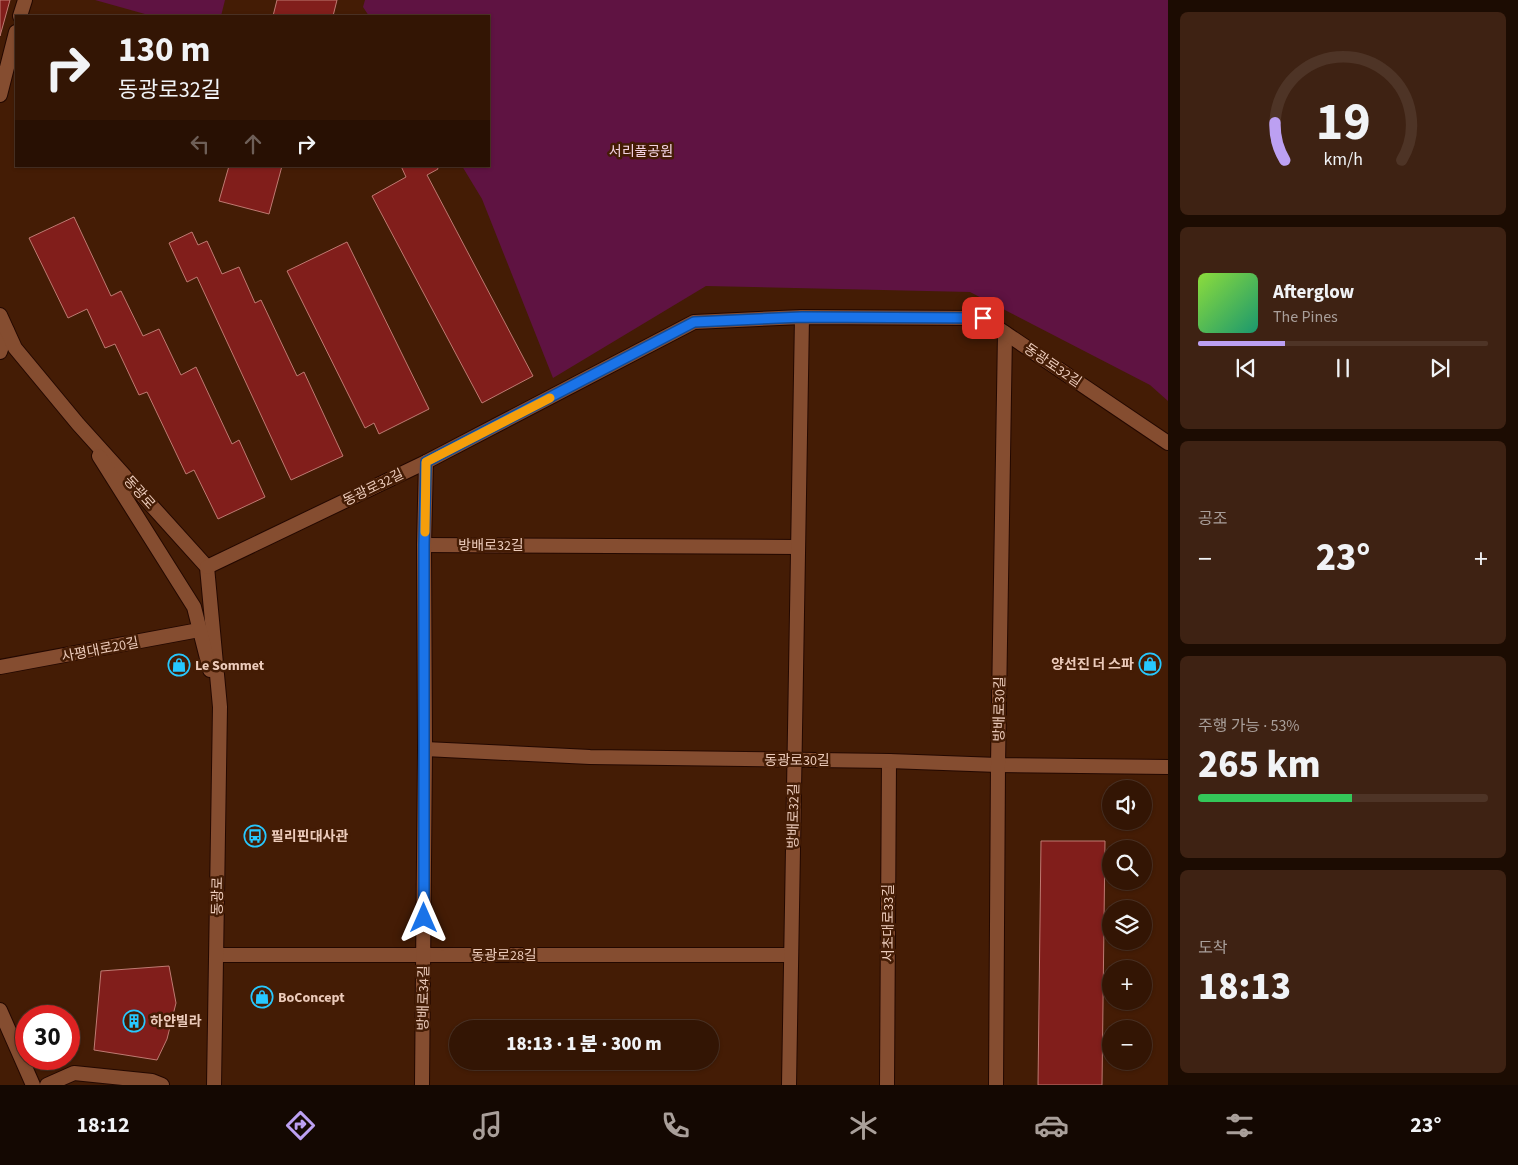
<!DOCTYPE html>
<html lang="ko">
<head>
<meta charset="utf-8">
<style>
  :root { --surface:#331504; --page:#3e2213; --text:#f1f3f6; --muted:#a99f9a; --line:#4e3426; --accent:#bca0f2 }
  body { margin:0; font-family:"Source Sans 3","Noto Sans KR",sans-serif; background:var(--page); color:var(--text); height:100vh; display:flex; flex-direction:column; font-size:19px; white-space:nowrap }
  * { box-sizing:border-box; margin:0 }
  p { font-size:16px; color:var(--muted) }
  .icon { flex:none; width:28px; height:28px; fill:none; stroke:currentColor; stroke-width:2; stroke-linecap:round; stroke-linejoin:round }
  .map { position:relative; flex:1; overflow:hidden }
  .panel { display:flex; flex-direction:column; gap:12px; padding:12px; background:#1c0c02; width:350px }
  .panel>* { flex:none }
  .guide { position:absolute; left:15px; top:15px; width:475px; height:152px; border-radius:0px; box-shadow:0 1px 4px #0004,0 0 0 1px var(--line); background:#331504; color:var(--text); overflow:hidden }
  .tools { position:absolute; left:1102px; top:780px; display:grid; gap:10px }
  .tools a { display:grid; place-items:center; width:50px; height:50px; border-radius:50%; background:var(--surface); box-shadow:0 1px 4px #0004,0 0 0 1px var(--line); font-size:25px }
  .speed { position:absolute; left:15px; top:1005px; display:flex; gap:10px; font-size:25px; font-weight:700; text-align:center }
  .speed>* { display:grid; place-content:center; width:65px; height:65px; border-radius:50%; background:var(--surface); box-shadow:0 1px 4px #0004,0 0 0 1px var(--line); line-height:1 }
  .speed .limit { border:8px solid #d22; background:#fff; color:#111 }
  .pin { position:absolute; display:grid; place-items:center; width:42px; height:42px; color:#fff; margin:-21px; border-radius:10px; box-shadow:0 2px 8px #0006 }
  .me { position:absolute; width:55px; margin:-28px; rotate:0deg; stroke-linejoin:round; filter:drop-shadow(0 0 4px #0008) }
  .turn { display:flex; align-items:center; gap:18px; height:105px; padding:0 20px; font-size:22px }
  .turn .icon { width:65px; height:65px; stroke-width:2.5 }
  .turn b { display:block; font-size:35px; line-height:42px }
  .lanes { display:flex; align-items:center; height:48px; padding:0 20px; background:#0003; justify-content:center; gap:25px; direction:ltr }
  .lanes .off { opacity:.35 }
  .big { font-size:38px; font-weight:800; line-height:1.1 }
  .panel .tile { flex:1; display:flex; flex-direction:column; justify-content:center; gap:8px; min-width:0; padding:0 18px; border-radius:8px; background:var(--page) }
  .panel .dial { align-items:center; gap:0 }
  .dial svg { height:130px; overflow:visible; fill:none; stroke:var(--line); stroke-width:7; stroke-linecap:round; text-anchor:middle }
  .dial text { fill:var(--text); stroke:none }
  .song { display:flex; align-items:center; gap:15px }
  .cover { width:60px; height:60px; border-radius:8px; background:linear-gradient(135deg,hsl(90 70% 55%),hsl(160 70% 35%)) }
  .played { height:5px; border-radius:2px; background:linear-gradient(90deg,var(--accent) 30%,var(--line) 30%) }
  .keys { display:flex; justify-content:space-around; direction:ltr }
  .heat { display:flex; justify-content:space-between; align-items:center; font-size:28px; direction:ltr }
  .charge { height:8px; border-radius:4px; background:linear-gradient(90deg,#34c759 53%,var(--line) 0) }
  .trip { position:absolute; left:449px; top:1020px; width:270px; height:50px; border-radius:25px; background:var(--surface); box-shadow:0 1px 4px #0004,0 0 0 1px var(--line); font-weight:800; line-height:50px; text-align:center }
  .menu { display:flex; height:80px; justify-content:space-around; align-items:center; background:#140802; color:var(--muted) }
  .menu .icon { width:35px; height:35px }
  .menu .selected { color:var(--accent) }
  .menu b { font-size:22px; color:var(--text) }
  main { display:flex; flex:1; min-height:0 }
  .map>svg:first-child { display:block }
</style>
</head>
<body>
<main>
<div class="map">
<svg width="1168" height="1085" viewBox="0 0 1168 1085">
  <rect width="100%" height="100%" fill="#441c05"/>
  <g fill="#5f1342">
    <path d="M95,0h130l-4,16h-69z"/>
    <path d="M365,0h803v401l-18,-16 -180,-93 -264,-6 -153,92 -71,-179 -20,-33h27v-150h-120l-6,-9z"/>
  </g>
  <g fill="#811e1b" stroke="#bf7a72">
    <path d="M0,0h10l-10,36z"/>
    <path d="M277,0h60l-4,16h-60z"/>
    <path d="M229,166h53l-13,48 -50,-13z"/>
    <path d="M401,166h36l1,3 -11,6 106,201 -51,27 -110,-207 34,-19z"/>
    <path d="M74,217l37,79 10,-5 22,45 16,-7 22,46 15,-8 36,77 7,-4 26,57 -47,22 -24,-49 -8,4 -39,-82 -8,3 -24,-51 -10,4 -18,-39 -19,9 -39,-80z"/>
    <path d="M192,232l6,13 9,-4 15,33 17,-7 16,36 6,-3 36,76 7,-4 39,84 -52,24 -94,-203 -10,5 -18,-39z"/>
    <path d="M347,242l82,167 -50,25 -5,-11 -9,5 -78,-157z"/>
    <path d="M1041,841h64l-3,244h-64z"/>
    <path d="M169,966l7,37 -9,36 -10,21 -63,-10 7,-79z"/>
  </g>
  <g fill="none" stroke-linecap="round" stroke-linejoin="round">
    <g stroke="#230800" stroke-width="16">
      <g id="service">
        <path d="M424,545l374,2"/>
        <path d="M887,1085l2,-324"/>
      </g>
    </g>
    <g stroke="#230800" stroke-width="16">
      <g id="minor">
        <path d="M0,329l7,2 -7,21"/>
        <path d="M0,667l199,-37"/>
        <path d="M425,749l165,8 299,4 109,4 170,2"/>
        <path d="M217,955h574"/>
        <path d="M0,1010l33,75"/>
        <path d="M47,1085l27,-12 78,8 10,4"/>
        <path d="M422,1085l3,-336 -1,-204 2,-83"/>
        <path d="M789,1085l13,-768"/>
        <path d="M996,1085l2,-320 7,-432"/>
      </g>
    </g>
    <g stroke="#230800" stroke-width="16">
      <g id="tertiary">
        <path d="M20,16l5,-16"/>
        <path d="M0,95l16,-63"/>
        <path d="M0,315l15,33 63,76 129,143 13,140 -6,378"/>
        <path d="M99,456l95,151 16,63"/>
        <path d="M207,567l219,-105 268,-140 108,-5 181,1 185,125"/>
      </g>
    </g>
    <use href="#service" stroke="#854d30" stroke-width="14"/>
    <use href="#minor" stroke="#854d30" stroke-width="14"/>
    <use href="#tertiary" stroke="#854d30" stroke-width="14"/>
  </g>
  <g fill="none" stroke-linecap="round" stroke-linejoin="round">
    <g stroke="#114b97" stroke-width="12">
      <path id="route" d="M424,918v-373l2,-83 268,-140 108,-5 181,1"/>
    </g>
    <use href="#route" stroke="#1a73e8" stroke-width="9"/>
    <path stroke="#f59e0b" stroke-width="9" d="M425,532l1,-70 124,-64"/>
  </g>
  <defs>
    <g id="shop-ring" transform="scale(1.125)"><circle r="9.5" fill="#441c05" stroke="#27c8ff" stroke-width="1.5"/><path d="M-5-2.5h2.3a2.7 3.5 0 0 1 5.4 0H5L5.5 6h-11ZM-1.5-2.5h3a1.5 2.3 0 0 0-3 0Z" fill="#27c8ff"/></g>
    <g id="bus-ring" transform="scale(1.125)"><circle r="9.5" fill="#441c05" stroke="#27c8ff" stroke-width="1.5"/><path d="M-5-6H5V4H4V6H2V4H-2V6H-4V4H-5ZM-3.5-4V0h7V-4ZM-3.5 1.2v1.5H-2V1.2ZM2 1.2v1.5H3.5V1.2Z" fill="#27c8ff"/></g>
    <g id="building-ring" transform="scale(1.125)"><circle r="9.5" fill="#441c05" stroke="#27c8ff" stroke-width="1.5"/><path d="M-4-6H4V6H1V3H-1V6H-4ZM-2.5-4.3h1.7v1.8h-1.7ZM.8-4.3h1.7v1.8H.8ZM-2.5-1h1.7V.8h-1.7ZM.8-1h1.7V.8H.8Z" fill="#27c8ff"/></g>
  </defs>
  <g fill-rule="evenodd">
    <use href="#shop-ring" x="1150" y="664"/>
    <use href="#shop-ring" x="179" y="665"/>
    <use href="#bus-ring" x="255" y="836"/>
    <use href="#shop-ring" x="262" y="997"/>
    <use href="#building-ring" x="134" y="1021"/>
  </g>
  <g text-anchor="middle" stroke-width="5" stroke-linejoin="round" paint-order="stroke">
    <g font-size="14" fill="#f3d3e2" stroke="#441c05">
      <text x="641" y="156">서리풀공원</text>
    </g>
    <g font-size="14" fill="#eccbbb" stroke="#441c05">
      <text transform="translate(1053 365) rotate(34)" y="5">동광로32길</text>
      <text transform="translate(373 487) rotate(-26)" y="5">동광로32길</text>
      <text transform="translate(140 492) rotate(48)" y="5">동광로</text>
      <text x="491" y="550">방배로32길</text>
      <text transform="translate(100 649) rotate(-11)" y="5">사평대로20길</text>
      <text transform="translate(999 709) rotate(-89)" y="5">방배로30길</text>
      <text x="797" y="765">동광로30길</text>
      <text transform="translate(793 816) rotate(-89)" y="5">방배로32길</text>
      <text transform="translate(217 896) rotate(-89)" y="5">동광로</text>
      <text transform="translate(888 923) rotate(-90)" y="5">서초대로33길</text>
      <text x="504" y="960">동광로28길</text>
      <text transform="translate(423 998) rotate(-89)" y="5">방배로34길</text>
    </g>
    <g font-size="14" font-weight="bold" fill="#eccbbb" stroke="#441c05" text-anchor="start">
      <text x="1134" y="669" text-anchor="end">양선진 더 스파</text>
      <text x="195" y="670">Le Sommet</text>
      <text x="271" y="841">필리핀대사관</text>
      <text x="278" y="1002">BoConcept</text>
      <text x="150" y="1026">하얀빌라</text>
    </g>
  </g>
</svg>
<div class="tools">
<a><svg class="icon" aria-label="sound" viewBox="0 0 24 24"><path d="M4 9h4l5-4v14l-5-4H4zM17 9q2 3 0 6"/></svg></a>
<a><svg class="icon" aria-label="search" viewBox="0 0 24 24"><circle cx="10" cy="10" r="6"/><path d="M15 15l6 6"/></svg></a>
<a><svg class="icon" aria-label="layers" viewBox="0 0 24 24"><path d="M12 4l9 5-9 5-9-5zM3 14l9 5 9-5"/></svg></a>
<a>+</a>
<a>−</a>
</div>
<div class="speed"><div class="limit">30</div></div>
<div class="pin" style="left:983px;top:318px;background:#d93025"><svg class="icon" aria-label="arrive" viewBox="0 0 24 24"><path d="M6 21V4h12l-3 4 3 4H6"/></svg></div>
<svg class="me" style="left:424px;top:918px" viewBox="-20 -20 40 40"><path d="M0-17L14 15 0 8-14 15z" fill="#1a73e8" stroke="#fff" stroke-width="4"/></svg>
<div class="trip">18:13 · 1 분 · 300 m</div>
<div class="guide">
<div class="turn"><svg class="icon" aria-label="right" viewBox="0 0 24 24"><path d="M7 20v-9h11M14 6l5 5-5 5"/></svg><div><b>130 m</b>동광로32길</div></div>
<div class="lanes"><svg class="icon off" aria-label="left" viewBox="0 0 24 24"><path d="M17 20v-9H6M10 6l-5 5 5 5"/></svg><svg class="icon off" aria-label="ahead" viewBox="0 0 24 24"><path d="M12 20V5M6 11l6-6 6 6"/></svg><svg class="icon" aria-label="right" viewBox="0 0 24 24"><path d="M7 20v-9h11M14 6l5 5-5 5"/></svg></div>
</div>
</div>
<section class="panel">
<div class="tile dial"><svg viewBox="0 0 100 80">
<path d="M14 69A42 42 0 1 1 86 69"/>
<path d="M14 69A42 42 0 0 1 8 46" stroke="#bca0f2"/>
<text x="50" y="56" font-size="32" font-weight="700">19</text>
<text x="50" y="72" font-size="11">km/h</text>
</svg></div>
<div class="tile">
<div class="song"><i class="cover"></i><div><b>Afterglow</b><p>The Pines</p></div></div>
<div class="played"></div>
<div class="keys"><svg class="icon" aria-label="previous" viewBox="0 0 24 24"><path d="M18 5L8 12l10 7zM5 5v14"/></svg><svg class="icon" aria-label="pause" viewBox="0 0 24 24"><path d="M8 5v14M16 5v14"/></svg><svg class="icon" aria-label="next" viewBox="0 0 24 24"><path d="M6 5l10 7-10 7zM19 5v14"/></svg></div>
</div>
<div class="tile"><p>공조</p>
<div class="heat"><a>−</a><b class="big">23°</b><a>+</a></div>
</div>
<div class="tile"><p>주행 가능 · 53%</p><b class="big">265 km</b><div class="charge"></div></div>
<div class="tile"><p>도착</p><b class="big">18:13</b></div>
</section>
</main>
<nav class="menu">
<b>18:12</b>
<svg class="icon selected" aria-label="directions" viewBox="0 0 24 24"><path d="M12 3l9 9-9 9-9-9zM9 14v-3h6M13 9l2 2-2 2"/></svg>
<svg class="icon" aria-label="music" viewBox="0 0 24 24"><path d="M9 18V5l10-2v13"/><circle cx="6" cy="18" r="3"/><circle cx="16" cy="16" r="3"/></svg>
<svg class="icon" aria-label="phone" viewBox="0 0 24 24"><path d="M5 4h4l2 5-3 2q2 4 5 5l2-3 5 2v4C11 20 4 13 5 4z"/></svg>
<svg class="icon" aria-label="climate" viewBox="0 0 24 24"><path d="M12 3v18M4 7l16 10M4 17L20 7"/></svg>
<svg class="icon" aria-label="car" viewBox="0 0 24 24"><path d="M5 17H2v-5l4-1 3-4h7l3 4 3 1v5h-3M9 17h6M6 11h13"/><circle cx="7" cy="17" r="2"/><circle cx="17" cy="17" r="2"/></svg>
<svg class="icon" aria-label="filters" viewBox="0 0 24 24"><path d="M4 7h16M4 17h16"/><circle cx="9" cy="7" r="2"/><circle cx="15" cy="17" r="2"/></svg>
<b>23°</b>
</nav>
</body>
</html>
